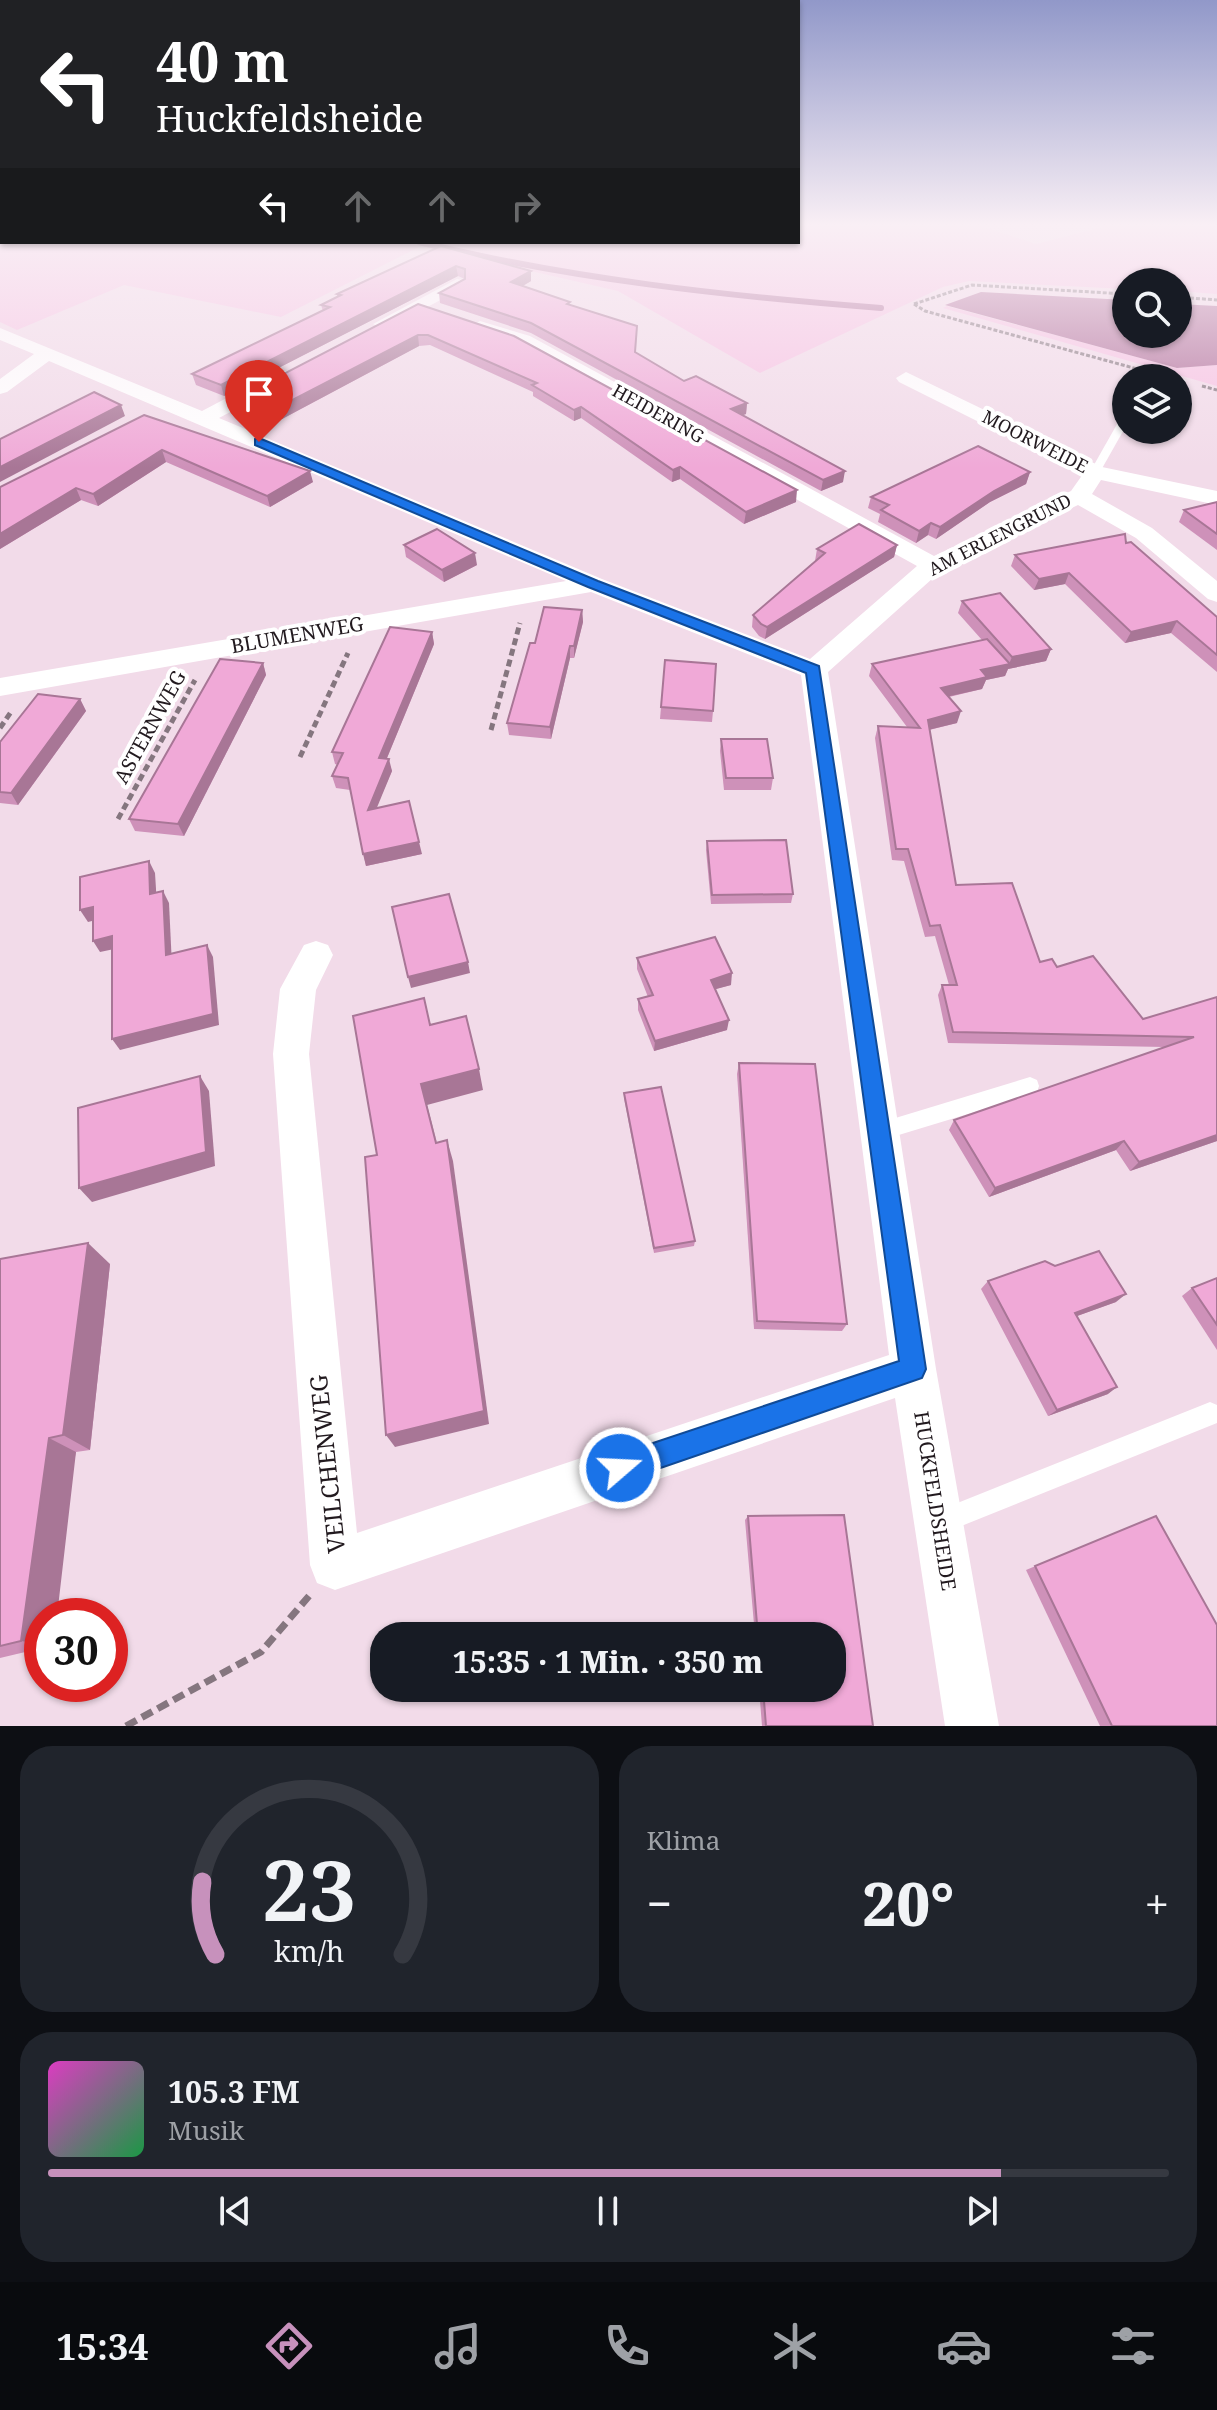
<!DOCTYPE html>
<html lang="de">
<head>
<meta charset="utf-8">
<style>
  :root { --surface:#171b24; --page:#20242c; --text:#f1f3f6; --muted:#9ea1a6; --line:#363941; --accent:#c791bc }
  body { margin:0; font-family:"Noto Serif",serif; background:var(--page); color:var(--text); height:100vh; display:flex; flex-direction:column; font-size:30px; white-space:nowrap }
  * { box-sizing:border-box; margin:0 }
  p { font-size:26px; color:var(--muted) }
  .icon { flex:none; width:44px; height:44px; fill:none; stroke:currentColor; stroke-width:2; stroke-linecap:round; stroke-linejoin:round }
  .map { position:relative; height:1726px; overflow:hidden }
  .side { display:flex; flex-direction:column; gap:20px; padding:20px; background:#0d0f14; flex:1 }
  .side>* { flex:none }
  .guide { position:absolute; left:0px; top:0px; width:800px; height:244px; box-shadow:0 2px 6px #0004; background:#202124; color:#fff; overflow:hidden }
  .buttons { position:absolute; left:1112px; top:268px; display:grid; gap:16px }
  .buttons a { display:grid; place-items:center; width:80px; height:80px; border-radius:50%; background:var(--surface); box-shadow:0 2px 6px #0004; font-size:40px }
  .speed { position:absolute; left:24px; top:1598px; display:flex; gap:16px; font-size:40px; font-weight:700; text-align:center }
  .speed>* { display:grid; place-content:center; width:104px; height:104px; border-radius:50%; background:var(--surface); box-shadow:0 2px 6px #0004; line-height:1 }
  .speed .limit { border:12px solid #d22; background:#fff; color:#111 }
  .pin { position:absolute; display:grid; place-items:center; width:68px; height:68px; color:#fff; margin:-82px -34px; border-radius:50% 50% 50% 0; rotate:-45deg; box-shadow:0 0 8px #0007 }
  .pin .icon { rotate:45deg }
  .me { position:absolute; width:88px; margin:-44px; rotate:71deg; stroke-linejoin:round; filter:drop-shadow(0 0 6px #0008) }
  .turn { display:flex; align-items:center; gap:28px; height:168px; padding:0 24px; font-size:36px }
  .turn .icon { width:104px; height:104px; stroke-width:2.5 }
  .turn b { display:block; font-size:56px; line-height:68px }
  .lanes { display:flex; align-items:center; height:76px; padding:0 24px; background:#0003; justify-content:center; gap:40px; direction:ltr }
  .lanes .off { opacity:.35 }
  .big { font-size:60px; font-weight:800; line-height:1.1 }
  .side .widget { flex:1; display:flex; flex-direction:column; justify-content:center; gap:12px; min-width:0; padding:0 28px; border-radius:32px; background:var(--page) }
  .side .dial { align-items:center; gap:0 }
  .dial svg { height:208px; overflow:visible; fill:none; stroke:var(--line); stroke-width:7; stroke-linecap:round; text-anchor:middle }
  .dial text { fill:var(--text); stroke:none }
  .song { display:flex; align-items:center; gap:24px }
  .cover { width:96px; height:96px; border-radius:12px; background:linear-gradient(135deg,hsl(310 70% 55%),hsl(140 70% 35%)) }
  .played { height:8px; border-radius:4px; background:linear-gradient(90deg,var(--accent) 85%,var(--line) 85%) }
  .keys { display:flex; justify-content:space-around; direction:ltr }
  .heat { display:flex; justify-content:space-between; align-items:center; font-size:44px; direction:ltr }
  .side .tiles { flex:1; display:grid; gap:20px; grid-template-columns:1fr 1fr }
  .widget:last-child { grid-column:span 2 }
  .trip { position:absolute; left:370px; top:1622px; width:476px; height:80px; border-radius:32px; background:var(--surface); box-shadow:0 2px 6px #0004; font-weight:800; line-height:80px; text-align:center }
  .tabs { display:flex; height:128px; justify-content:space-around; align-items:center; background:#090b0e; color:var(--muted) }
  .tabs .icon { width:56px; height:56px }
  .tabs .current { color:var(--accent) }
  .tabs b { font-size:36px; color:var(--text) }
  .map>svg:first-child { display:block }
</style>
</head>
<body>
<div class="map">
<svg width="1217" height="1726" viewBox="0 0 1217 1726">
  <rect width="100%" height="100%" fill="#f2dbe9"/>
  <g fill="#f7c2e3">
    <path d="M0,226l2,16h796v-16h182l56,18 71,-18h110v68l-39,-3v-9h-52v7l-157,-8 -26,6 -183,86 -142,-82 -197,-45 -140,71 -157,-32 -107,45 -17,-8z"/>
    <path d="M947,306l230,62 40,-3v21l-274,-78z"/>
  </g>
  <path fill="#b06e9a" d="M981,292l145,8v34h52v-30l39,2v59l-40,3 -232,-63z"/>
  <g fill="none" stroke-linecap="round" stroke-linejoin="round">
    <path stroke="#b06e9a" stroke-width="6" d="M419,242c152,37 306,54 462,66"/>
    <g stroke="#85767f" stroke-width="3" stroke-dasharray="4 2" stroke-linecap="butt">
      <path d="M1178,297l39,3"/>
      <path d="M914,304l11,7 238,65"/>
      <path d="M914,304l58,-19 154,9"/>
      <path d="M1202,386l15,4"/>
    </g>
    <g stroke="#85767f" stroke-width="5" stroke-dasharray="7 4" stroke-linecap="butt">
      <path d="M0,728l11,-16"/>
      <path d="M491,730l29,-107"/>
      <path d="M300,757l48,-104"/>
      <path d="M118,819l77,-139"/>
    </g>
    <path stroke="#85767f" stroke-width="7" stroke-dasharray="12 6" stroke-linecap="butt" d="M126,1726l135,-74 48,-56"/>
    <g fill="#fff" fill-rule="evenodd">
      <path d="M1178,379h6l2,2 -8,5z"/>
      <path d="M1126,414v12l-26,46 -9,2 -1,-2 31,-55z"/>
      <path d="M1030,1077l7,3 2,6 -2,6 -7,3 -151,46 -7,-3 -3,-6 3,-6 7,-3z"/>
      <path d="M1210,1402l7,3v18l-273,110 -9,-3 -3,-9 3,-9z"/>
    </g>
    <g fill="#fff" fill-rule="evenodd">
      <path d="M457,279l6,1 2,4 -2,4 -75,40 -6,1 -9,-5z"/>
      <path d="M480,321l50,15 404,220 137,-65 12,-17 -184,-92 -3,-4 10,-6 196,95 115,24v14l-116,-25 -9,14 60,34 65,53v21l-9,-3 -72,-61 -58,-33 -136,65 -114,102 108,697 63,357h-54l-50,-328 -560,192 -18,-7 -7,-18 -37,-511 7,-65 24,-44 12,-4 12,4 5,10 -17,35 -7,64 48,479 532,-178 -88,-680 -210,-83 -591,104v-18l566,-97 -517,-220 -42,31 -7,2v-15l34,-25 -34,-14v-12l202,83 76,-40h14l3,4 -3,4 -73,39 383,161 208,80 107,-93 -401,-222 -42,-14 -3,-4z"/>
    </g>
  </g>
  <g fill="#ce91b9">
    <path d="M441,246l90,25v10l-8,5 48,19 65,48 48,28 63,22 -1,11 -4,1 101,67 -22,9 -290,-158 -91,-30 -1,-10 26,-14 -7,-3 -234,120 -28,-11 -4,-11 131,-63 -2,-6 16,-8v-3z"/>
    <path d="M418,304l378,198 -52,22 -64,-45 -8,3 -91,-64 -7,3 -41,-25v-4l-103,-47 -11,1 -137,73 -34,-13 -3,-12z"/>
    <path d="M144,415l169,67 -43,25 -104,-45 -68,44 -17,-6 -81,49v-62z"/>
    <path d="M1030,472l-4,12 -36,18 -54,37 -8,-4 -12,8 -38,-21 2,-8 -12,-6 3,-11z"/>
    <path d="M1217,502v48l-38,-28 5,-12z"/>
    <path d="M1126,543l91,74v55l-46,-39 -46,10 -60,-59 -31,6 -23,-24 4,-11z"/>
    <path d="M404,545l73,20 -33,17 -38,-25z"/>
    <path d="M897,545l-3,12 -129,82 -6,-3 -7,-9 1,-12 62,-54 2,-12z"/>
    <path d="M962,601l89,48 -5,12 -38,8 -3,7 -19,4 -4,9 -33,8 8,26 -28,7 27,155 84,77 17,5 86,52 74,-22v144l-87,30 -14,-21 -127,47 -40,-67 5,-10 211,-73 -217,-4 -10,-48 4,-10h7l-14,-49 -10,1 -21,-76 -12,-1 -17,-122 3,-12 29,1 -38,-51 3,-12 110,-24 -24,-27z"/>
    <path d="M582,610l1,12 -9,36h-4l-19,81 -42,-4 -2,-12 28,-80z"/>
    <path d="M432,632l2,12 -47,114 5,13 -16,37 46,46 -56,12 -16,-76 -14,-2 -4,-12 6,-11 -3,-1 -3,-12z"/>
    <path d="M263,663l3,12 -82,161 -49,-5 -6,-12z"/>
    <path d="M80,699l6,12 -68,94 -18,-2v-61z"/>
    <path d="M661,707l52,4 -1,11 -52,-3z"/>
    <path d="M721,739l52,39 -2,12h-47l-4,-39z"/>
    <path d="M707,841l86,53 -2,9 -80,1 -5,-54z"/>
    <path d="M637,958l94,27 -16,4 12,41 -73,21 -16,-41v-11l10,-2 -11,-28z"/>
    <path d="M739,1063l108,261 -5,7 -88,-2 -17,-255z"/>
    <path d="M624,1093l71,148 -1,5 -40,7 -30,-155z"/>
    <path d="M0,1259l110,5 -20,186 -14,2 -34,164v32l-42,10z"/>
    <path d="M1055,1266l61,36 -39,14 31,78 -60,22 -67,-127 7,-8z"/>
    <path d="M1217,1278v72l-35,-54 10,-8z"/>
    <path d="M844,1515l29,211h-111l-3,-38h73v-52h-77l-10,-116 3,-4z"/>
    <path d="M1156,1516l61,210h-117l-74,-156z"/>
  </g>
  <g fill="#a87696">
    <path d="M456,266l2,10 -234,120 -3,-11z"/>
    <path d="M531,271v10l-19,11 -1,-10z"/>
    <path d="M418,335l1,11 -137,73 -3,-12z"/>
    <path d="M747,403l-1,11 -16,6 1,-11z"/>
    <path d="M121,405l4,11 -125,66v-15z"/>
    <path d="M581,407v11l-7,3v-11z"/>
    <path d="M162,450l4,12 -68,44 -5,-12z"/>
    <path d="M680,467v12l-8,3 1,-12z"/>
    <path d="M310,471l3,11 -43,25 -3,-11z"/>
    <path d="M845,471l-2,11 -22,9 2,-11z"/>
    <path d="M1030,472l-4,12 -36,18 -54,37 4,-12 54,-36z"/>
    <path d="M76,488l5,12 -81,49v-15z"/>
    <path d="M797,490l-1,12 -52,22 2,-12z"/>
    <path d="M931,523l-3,12 -12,8 3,-12z"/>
    <path d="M897,545l-3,12 -129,82 2,-12z"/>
    <path d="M475,553l2,12 -33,17 -2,-12z"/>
    <path d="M1069,573l-4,11 -31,6 5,-11z"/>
    <path d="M582,610l1,12 -9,36v-12z"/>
    <path d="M1177,621l-6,12 -46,10 6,-11z"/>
    <path d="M432,632l2,12 -52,126 -3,-12z"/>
    <path d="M570,646v12l-19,81 -1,-12z"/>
    <path d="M1051,649l-5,12 -38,8 -3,7 -19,4 -4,9 -45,10 4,-11 40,-18 28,-6 3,-7z"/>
    <path d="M263,663l3,12 -82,161 -6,-12z"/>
    <path d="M80,699l6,12 -68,94 -7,-12z"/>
    <path d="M961,711l-4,12 -33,8 4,-11z"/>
    <path d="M389,759l3,12 -21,51 -3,-12z"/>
    <path d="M419,842l3,12 -56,12 -3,-12z"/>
    <path d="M149,861l6,12 2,33 -7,-12z"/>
    <path d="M163,891l6,12 3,63 -6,-11z"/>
    <path d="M93,907l7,12 -12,3 -8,-12z"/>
    <path d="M112,936l7,12 -19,4 -7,-11z"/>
    <path d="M207,945l6,12 6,68 -99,25 -8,-11z"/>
    <path d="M468,962l2,11 -59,15 -3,-11z"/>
    <path d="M732,973l-1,12 -22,6 2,-11z"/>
    <path d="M729,1020l-2,10 -73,21 1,-10z"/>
    <path d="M479,1069l4,21 -56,15 15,58 -21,-79z"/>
    <path d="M200,1076l9,15 6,75 -123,36 -13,-14z"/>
    <path d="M1217,1135v6l-87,30 9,-9z"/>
    <path d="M447,1140l6,21 36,263 -94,23 -9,-12z"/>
    <path d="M1124,1141l-8,9 -127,47 6,-9z"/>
    <path d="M88,1243l22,21 -20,186 -27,-15z"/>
    <path d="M1126,1294l-10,8 -50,18 9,-7z"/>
    <path d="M1117,1387l-9,7 -60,22 9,-6z"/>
    <path d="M49,1438l27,14 -19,164h-15v28l-21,-3z"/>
  </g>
  <g fill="#f0a9d7" stroke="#a87696" stroke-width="2">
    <path d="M441,246l90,25 -20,11 59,20 -3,2 70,22 -2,26 49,29 12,-5 51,27 -16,6 114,62 -22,9 -292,-157 -92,-30 26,-14v-10l-9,-3 -235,119 -29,-11 138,-67 -9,-2 20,-10 -4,-1z"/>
    <path d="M418,304l96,32 283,154 -51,22 -66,-45 -7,3 -92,-63 -7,3 -42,-25 5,-2 -109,-48h-10l-139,72 -34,-13z"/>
    <path d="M94,392l27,13 -121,62v-28z"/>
    <path d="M144,415l166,56 -43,25 -105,-46 -69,44 -17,-6 -76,46v-47z"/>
    <path d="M978,446l52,26 -36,19 -54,36 -9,-4 -12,8 -38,-21 8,-5 -18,-8z"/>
    <path d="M1217,502v32l-33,-24z"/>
    <path d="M859,524l38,21 -130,82 -6,-3 -8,-9 72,-62 -8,-4z"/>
    <path d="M437,529l38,24 -33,17 -38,-25z"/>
    <path d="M1125,534l1,9 5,-1 86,75v38l-40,-34 -46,11 -62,-59 -30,6 -24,-24z"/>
    <path d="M1000,593l51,56 -39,8 -50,-56z"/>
    <path d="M544,607l38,3 -8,36h-4l-20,81 -43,-4 23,-80h5z"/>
    <path d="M390,627l42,5 -53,126 10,1 -21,51 41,-9 10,41 -56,12 -15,-76 -16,-2 11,-23 -11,-1z"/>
    <path d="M987,639l23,25 -29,6 6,7 -46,11 20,23 -33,9 28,165 56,-2 28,79 12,-3 5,8 36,-11 50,63 74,-22v138l-78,27 -15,-21 -129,47 -41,-68 240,-83 -241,-5 -11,-47h15l-17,-60 -10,1 -22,-77h-12l-18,-123 42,2 -48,-64z"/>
    <path d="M220,659l43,4 -85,161 -49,-5z"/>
    <path d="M665,660l51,4 -3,47 -52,-4z"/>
    <path d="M38,694l42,5 -69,94 -11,-1v-50z"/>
    <path d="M721,739h46l6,39h-47z"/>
    <path d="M786,840l7,54 -81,1 -5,-54z"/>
    <path d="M149,861l1,33 13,-3 3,64 41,-10 6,69 -101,25v-103l-19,5v-34l-13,3v-33z"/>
    <path d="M449,894l19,68 -60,15 -16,-70z"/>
    <path d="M715,937l17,36 -21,7 18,40 -74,21 -17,-42 15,-4 -16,-37z"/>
    <path d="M424,998l6,27 36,-9 13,53 -58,15 15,59 11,-3 37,271 -98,24 -21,-278 12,-2 -24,-139z"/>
    <path d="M739,1063l76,1 32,260 -90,-3z"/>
    <path d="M200,1076l6,76 -127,36 -1,-80z"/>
    <path d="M661,1087l34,154 -41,7 -30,-155z"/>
    <path d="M88,1243l-25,192 -14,3 -28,203 -21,5v-387z"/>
    <path d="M1099,1251l27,43 -51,19 42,74 -60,23 -69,-129 57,-20 10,5z"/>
    <path d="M1217,1278v47l-25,-37z"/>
    <path d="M844,1515l29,211h-107l-3,-38h69v-52h-74l-10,-120z"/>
    <path d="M1156,1516l61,109v101h-105l-77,-160z"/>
  </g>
  <linearGradient id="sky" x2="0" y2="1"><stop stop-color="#9198c9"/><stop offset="0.48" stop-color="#f9eff5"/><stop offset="1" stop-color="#f9eff5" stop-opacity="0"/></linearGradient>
  <rect width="1217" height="468" fill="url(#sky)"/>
  <path fill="#1a73e8" stroke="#114b97" stroke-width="2" d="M259,438l339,143 221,85 107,703 -4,9 -302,104 -9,-4 -4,-10 4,-10 9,-4 279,-93 -93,-688 -218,-86 -333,-142v-6z"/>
  <g text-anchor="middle" stroke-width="8" stroke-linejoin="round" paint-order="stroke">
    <g font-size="18" fill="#221a1f" stroke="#fff">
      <text transform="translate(658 414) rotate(29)" y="6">HEIDERING</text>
      <text transform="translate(1035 442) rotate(27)" y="6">MOORWEIDE</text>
      <text transform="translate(1000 535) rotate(-27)" y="6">AM ERLENGRUND</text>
    </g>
    <g font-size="20" fill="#221a1f" stroke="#fff">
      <text transform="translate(297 635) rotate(-10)" y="7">BLUMENWEG</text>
      <text transform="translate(150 727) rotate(-61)" y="7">ASTERNWEG</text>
      <text transform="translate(935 1501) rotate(81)" y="7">HUCKFELDSHEIDE</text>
    </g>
    <g font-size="24" fill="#221a1f" stroke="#fff">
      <text transform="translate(328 1464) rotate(-96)" y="8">VEILCHENWEG</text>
    </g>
  </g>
</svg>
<div class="buttons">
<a><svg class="icon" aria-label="search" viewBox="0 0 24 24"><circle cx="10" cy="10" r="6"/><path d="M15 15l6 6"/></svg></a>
<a><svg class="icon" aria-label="layers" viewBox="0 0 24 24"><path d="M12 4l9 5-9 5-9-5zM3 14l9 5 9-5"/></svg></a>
</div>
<div class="speed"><div class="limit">30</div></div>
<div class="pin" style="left:259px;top:442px;background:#d93025"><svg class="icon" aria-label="arrive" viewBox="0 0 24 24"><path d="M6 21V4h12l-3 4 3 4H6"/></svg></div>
<svg class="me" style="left:620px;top:1468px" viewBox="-20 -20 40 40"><circle r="17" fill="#1a73e8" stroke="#fff" stroke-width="3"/><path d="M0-11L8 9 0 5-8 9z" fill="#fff"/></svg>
<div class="trip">15:35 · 1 Min. · 350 m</div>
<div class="guide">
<div class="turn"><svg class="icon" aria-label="left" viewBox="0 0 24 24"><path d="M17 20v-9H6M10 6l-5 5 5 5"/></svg><div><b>40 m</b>Huckfeldsheide</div></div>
<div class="lanes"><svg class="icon" aria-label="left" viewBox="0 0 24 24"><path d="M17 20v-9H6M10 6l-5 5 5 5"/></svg><svg class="icon off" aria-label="ahead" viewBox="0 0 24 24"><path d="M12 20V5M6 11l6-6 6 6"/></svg><svg class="icon off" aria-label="ahead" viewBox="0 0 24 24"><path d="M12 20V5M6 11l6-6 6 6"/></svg><svg class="icon off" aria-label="right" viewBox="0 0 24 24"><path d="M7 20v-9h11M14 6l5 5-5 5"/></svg></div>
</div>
</div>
<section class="side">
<div class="tiles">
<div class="widget dial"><svg viewBox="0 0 100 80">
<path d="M14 69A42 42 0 1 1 86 69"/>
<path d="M14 69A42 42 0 0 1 9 41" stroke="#c791bc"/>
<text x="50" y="56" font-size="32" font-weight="700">23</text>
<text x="50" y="72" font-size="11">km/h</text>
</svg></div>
<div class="widget"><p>Klima</p>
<div class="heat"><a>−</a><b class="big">20°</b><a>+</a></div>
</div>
<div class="widget">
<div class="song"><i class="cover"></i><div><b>105.3 FM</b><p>Musik</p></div></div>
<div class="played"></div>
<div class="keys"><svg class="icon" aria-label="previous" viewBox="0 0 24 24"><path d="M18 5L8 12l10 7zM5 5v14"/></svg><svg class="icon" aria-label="pause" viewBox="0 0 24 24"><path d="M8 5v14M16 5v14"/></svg><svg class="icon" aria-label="next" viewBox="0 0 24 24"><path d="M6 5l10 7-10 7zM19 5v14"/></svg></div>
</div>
</div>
</section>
<nav class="tabs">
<b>15:34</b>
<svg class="icon current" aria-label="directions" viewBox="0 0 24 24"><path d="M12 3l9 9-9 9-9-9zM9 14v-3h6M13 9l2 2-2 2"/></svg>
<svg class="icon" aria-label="music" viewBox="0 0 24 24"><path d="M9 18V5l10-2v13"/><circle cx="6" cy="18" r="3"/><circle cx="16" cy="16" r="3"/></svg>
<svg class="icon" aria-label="phone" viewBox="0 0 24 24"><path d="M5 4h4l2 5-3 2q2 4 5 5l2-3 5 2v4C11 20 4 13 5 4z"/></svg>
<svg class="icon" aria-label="climate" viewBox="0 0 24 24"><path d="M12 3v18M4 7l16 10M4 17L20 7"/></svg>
<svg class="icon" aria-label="car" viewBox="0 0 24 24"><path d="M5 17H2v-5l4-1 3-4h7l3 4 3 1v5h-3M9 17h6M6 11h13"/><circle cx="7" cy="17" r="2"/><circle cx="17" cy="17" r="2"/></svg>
<svg class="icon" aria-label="filters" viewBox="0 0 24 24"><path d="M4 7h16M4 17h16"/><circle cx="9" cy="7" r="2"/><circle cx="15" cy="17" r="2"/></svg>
</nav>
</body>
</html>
